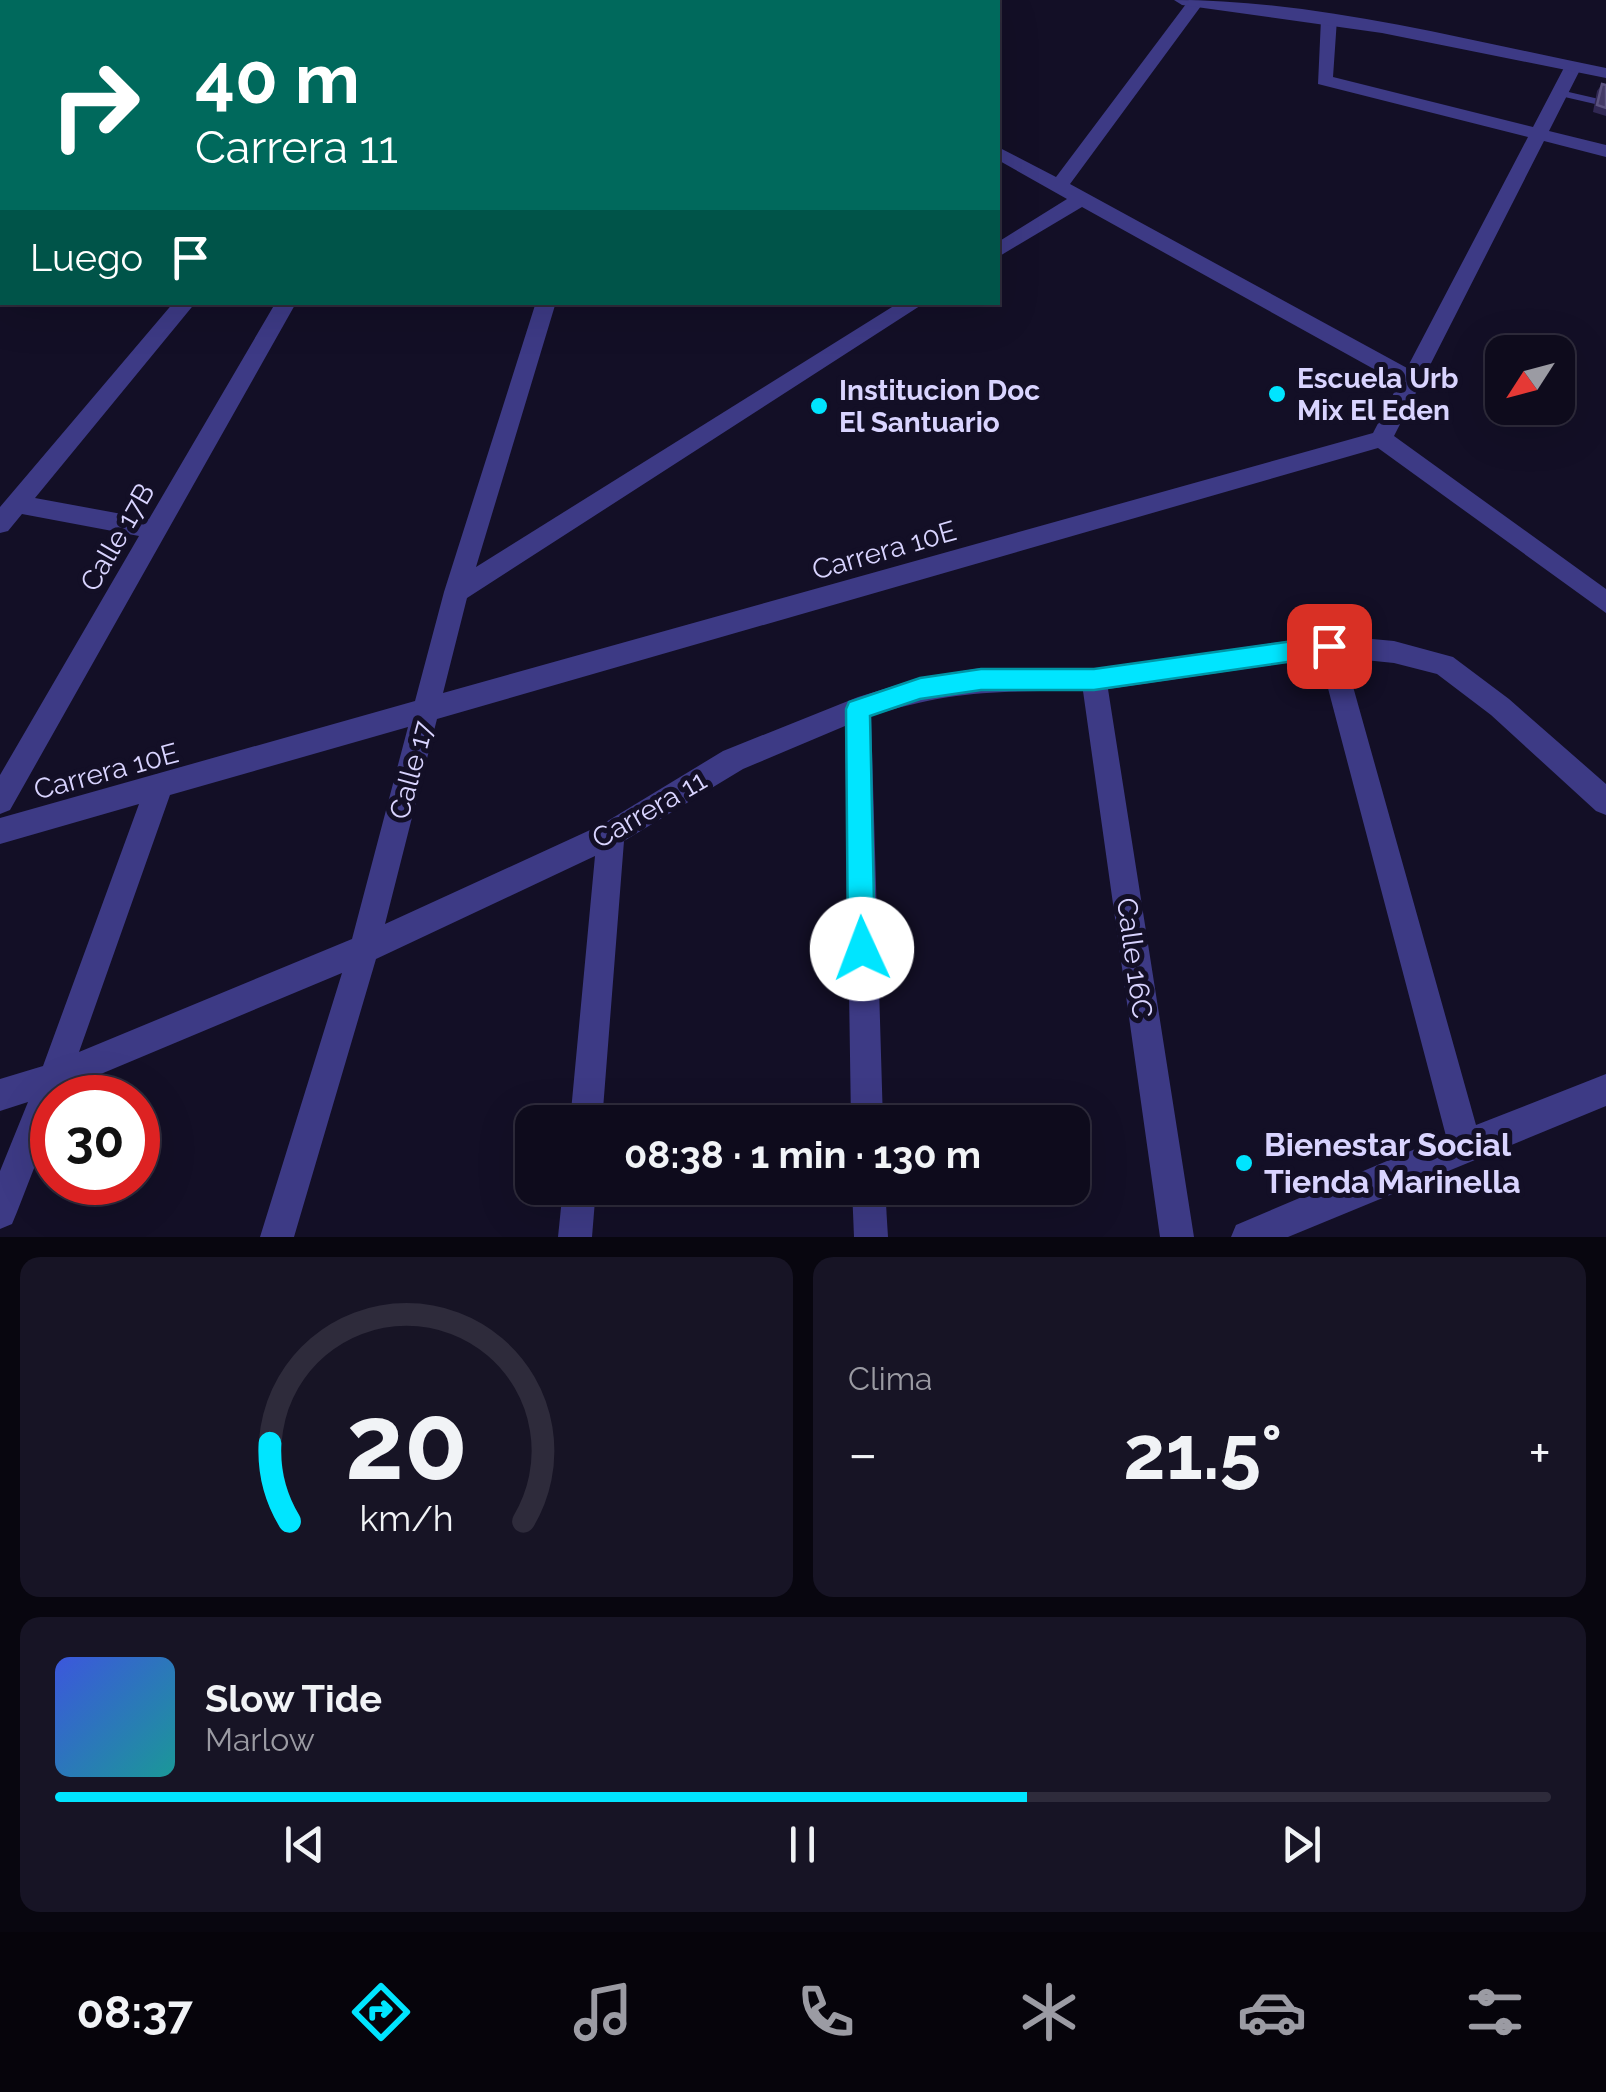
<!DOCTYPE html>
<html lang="es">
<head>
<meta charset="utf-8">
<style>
  :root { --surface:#0e0b1c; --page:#171425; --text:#f1f3f6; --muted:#9b9ba3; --line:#2e2b3b; --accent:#00e5ff }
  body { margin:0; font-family:Raleway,sans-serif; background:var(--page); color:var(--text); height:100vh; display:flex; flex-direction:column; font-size:38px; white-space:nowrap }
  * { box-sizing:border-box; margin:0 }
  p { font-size:32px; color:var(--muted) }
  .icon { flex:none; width:55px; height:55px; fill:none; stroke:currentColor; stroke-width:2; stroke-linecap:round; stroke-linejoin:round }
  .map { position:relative; height:1237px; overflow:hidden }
  .side { display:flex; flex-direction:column; gap:20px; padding:20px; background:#08060f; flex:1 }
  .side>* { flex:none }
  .hud { position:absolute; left:0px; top:0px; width:1000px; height:305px; box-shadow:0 10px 40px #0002,0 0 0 2px var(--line); background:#00695c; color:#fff; overflow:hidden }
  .needle { width:65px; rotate:234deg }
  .controls { position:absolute; left:1485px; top:335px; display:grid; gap:20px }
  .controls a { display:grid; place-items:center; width:90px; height:90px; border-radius:20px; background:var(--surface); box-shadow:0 10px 40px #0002,0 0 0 2px var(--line); font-size:50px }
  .speed { position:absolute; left:30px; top:1075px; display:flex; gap:20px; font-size:50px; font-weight:700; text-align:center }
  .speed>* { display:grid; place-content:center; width:130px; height:130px; border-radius:50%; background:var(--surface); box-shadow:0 10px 40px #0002,0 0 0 2px var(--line); line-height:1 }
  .speed .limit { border:15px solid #d22; background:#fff; color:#111 }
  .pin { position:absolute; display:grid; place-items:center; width:85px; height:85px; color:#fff; margin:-42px; border-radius:20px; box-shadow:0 5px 15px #0006 }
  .me { position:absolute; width:110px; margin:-55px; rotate:358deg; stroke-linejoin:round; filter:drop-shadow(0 0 8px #0008) }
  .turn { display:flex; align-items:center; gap:35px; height:210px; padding:0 30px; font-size:45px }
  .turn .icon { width:130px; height:130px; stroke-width:2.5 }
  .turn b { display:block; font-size:70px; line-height:85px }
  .then { display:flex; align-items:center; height:95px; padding:0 30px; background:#0003; gap:20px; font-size:38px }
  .big { font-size:75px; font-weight:700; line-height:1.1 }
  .side .widget { flex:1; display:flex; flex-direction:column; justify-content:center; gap:15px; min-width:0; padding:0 35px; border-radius:20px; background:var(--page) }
  .side .dial { align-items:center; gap:0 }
  .dial svg { height:260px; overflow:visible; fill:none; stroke:var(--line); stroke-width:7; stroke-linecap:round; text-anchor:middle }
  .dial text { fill:var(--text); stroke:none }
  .song { display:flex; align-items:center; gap:30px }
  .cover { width:120px; height:120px; border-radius:15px; background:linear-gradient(135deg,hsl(230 70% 55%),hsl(180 70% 35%)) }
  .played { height:10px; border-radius:5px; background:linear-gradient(90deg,var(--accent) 65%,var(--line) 65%) }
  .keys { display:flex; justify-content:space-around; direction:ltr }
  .heat { display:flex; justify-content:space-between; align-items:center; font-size:55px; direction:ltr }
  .side .tiles { flex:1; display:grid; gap:20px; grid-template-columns:1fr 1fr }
  .widget:last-child { grid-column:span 2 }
  .trip { position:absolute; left:515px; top:1105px; width:575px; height:100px; border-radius:20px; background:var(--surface); box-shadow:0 10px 40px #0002,0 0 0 2px var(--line); font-weight:700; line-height:100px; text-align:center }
  .tabs { display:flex; height:160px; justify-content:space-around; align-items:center; background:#06040b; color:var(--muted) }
  .tabs .icon { width:70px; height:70px }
  .tabs .on { color:var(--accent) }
  .tabs b { font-size:45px; color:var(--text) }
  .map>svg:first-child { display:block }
</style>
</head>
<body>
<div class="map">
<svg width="1606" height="1237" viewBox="0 0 1606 1237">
  <rect width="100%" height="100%" fill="#130f26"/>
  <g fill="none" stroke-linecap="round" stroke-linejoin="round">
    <path fill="#3d3a85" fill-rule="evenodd" d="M1560,90l39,9 1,2 -5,3 -39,-9 -1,-2z"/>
    <g fill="#3d3a85" fill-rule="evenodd">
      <path d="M1189,0l15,2 -134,182 337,184 121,-231 -210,-53 3,-65 8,-5 8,5 -4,58 200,50 34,-65 15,4 -33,65 57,14v12l-62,-16 -150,295 212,153v24l-228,-165 -941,271 -52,205 216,-99 122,-74 135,-54 62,-19 61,-10 113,1 235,-34 65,6 59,16 56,42 97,85v31l-10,-4 -105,-96 -54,-41 -43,-11 -49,-5 131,467 130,-51v32l-318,131h-57l5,-12 210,-89 -126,-478 -212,31 86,548h-34l-77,-546c-82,0 -132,-1 -212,25l12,406h-32l-6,-396 -102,43 -119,72 -22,281h-32l25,-266 -219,103 -82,278h-34l82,-264 -277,116 -3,9h-10v24l-35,90 -5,12 -12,5v-58l28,-69 -28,9v-32l43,-13 96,-262 -139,40v-26l415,-117 29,-109 92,-290h20l-80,265 424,-265h26l-459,296 -24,95 930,-260 26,-50 -317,-176 -84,50v-15l69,-43 -69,-39v-13l58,30zM408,727l-56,212 -273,113 91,-257z"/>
      <rect x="0" y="113" width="2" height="10"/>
      <rect x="0" y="256" width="2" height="14"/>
      <path d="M2,284v16l-2,1v-16z"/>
      <path d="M174,302h22l-161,196 114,21 127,-217 20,1 -286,507 -10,4v-39l139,-239 -117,-22 -14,17 -8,2v-26z"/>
      <path d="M563,1188h33l-4,49h-34z"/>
      <path d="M852,1188h33l3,49h-34z"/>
    </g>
    <g fill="#3d3a85" fill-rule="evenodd">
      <path d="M1174,0c144,0 291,40 432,68v10l-224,-45 -200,-28z"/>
      <rect x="0" y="14" width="2" height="10"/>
    </g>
  </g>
  <path fill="#312854" d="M1602,84l4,1v31l-13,-4 4,-21z"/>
  <path fill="#433a66" stroke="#5a527e" stroke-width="2.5" d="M1602,84l4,1v23l-9,-3z"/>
  <path fill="#00e5ff" stroke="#0095a6" stroke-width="2.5" d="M1329,636l8,3 3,7 -3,7 -8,3 -235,34h-113l-61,9 -50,17 5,233 -4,9 -9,4 -10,-4 -4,-9 -2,-240 3,-7 71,-24 61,-9h113z"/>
  <g fill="#00e5ff" stroke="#130f26" stroke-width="4">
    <circle cx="1277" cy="394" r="10"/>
    <circle cx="819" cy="406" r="10"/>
    <circle cx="1244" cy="1163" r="10"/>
  </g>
  <g text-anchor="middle" stroke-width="10" stroke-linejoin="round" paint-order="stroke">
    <g font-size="28" font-weight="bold" fill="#d9d4ff" stroke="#130f26" text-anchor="start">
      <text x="1297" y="388">Escuela Urb<tspan x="1297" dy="32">Mix El Eden</tspan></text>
      <text x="839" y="400">Institucion Doc<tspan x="839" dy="32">El Santuario</tspan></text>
    </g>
    <g font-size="28" fill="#d9d4ff" stroke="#130f26">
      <text transform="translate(117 537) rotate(-60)" y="10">Calle 17B</text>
      <text transform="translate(884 550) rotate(-16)" y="10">Carrera 10E</text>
      <text transform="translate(411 770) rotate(-75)" y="10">Calle 17</text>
      <text transform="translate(106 771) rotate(-15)" y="10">Carrera 10E</text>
      <text transform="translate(649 809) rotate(-30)" y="10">Carrera 11</text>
      <text transform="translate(1135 958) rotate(82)" y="10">Calle 16C</text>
    </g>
    <g font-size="32" font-weight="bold" fill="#d9d4ff" stroke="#130f26" text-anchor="start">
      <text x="1264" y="1156">Bienestar Social<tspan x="1264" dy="37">Tienda Marinella</tspan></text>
    </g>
  </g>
</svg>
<div class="controls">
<a><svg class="needle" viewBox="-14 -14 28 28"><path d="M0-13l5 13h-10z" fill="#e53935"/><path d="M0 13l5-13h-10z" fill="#9b9ba3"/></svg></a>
</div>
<div class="speed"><div class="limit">30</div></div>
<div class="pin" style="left:1329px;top:646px;background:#d93025"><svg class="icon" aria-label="arrive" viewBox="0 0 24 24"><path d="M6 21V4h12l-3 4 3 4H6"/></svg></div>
<svg class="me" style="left:862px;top:949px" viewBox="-20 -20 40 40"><circle r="19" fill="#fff"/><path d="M0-13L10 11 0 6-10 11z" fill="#00e5ff"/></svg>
<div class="trip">08:38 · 1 min · 130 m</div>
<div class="hud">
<div class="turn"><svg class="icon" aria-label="right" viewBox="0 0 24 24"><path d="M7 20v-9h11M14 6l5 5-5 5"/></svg><div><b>40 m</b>Carrera 11</div></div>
<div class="then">Luego<svg class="icon" aria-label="arrive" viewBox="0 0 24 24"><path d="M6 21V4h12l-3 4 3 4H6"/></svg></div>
</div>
</div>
<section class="side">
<div class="tiles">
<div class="widget dial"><svg viewBox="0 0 100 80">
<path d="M14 69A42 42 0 1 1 86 69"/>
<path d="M14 69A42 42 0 0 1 8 45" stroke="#00e5ff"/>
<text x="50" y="56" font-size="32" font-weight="700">20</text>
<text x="50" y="72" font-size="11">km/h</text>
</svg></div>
<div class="widget"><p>Clima</p>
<div class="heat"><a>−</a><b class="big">21.5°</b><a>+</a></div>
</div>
<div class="widget">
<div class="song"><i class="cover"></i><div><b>Slow Tide</b><p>Marlow</p></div></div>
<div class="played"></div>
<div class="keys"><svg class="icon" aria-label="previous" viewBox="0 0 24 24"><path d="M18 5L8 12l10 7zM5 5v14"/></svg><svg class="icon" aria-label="pause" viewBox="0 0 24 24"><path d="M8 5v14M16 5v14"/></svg><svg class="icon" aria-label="next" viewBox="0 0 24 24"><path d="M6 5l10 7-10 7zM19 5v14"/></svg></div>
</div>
</div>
</section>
<nav class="tabs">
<b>08:37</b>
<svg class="icon on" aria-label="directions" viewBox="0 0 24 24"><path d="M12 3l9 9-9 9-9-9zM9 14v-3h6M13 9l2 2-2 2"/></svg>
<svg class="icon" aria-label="music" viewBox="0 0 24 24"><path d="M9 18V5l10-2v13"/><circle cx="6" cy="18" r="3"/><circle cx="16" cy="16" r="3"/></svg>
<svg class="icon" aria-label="phone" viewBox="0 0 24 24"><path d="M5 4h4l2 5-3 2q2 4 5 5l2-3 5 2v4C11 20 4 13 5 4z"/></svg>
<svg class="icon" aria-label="climate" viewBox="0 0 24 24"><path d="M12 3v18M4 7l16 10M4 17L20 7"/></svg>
<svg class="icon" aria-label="car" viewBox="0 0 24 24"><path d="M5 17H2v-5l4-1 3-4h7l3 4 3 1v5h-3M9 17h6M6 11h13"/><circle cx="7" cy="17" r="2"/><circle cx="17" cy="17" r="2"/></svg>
<svg class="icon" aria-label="filters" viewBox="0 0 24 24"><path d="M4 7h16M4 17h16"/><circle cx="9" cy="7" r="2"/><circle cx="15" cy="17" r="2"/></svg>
</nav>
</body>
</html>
